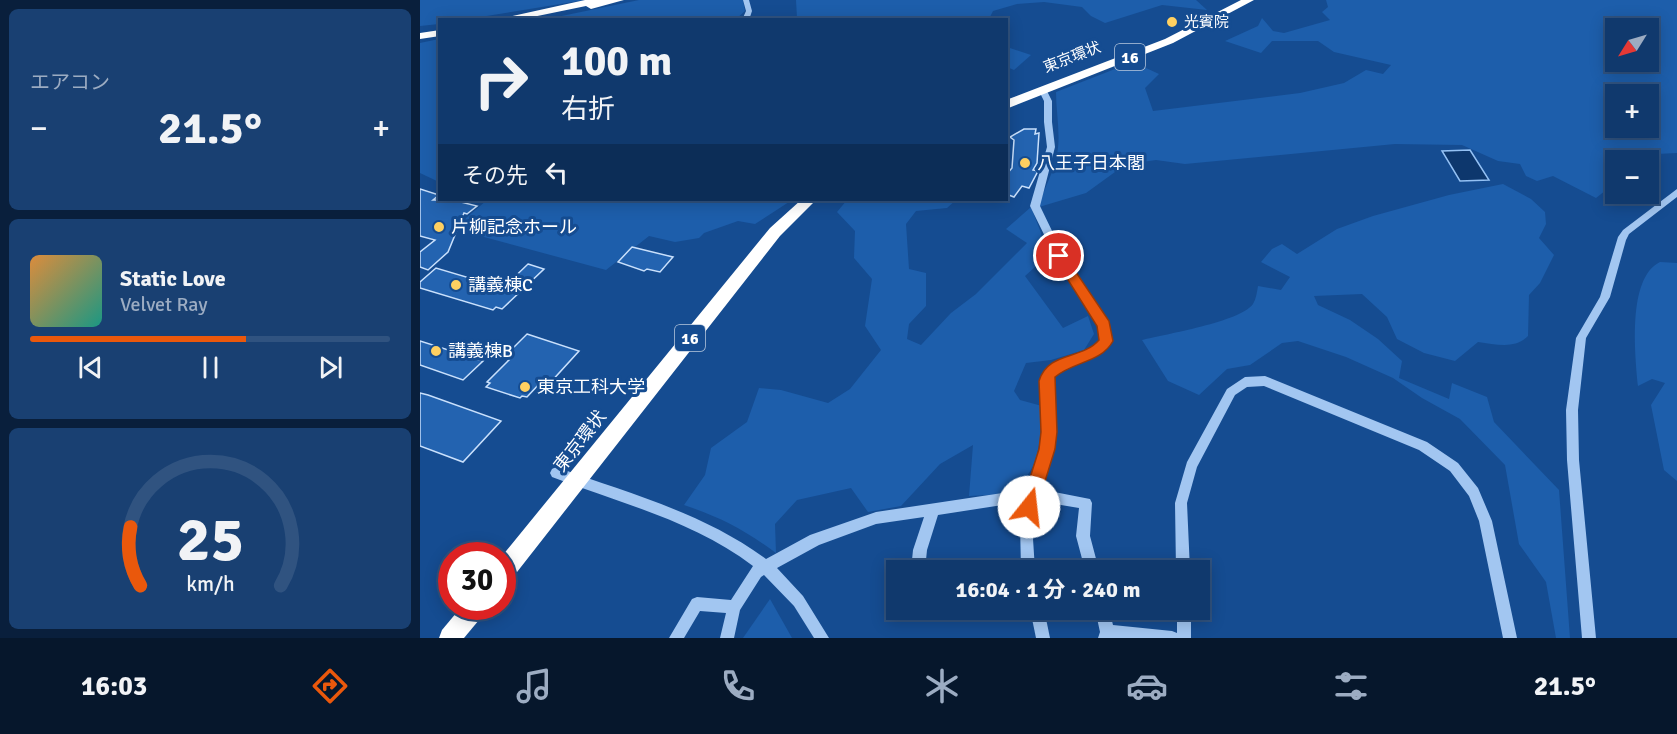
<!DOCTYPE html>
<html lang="ja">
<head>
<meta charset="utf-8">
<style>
  :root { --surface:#10396d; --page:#194072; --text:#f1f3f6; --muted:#9cacc2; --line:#305380; --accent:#ea580c }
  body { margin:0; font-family:Signika,"Noto Sans JP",sans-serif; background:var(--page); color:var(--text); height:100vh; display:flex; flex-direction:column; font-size:22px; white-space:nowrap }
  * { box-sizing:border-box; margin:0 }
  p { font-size:20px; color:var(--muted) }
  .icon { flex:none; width:33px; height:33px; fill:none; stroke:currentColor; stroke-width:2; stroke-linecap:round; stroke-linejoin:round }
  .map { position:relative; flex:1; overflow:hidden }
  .details { display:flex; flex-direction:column; gap:9px; padding:9px; background:#091f3c; width:420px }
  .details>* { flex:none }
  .hud { position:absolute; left:18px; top:18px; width:570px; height:183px; border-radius:0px; box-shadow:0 3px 15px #0003,0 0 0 2px var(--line); background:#10396d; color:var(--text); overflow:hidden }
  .needle { width:39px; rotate:233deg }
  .fabs { position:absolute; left:1185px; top:18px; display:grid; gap:12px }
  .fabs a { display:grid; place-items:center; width:54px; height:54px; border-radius:0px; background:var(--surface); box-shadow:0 3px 15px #0003,0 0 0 2px var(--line); font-size:30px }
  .speed { position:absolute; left:18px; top:542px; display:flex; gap:12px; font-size:30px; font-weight:700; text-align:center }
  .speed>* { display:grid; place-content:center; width:78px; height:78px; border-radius:50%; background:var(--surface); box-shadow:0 3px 15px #0003,0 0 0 2px var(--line); line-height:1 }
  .speed .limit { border:9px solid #d22; background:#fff; color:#111 }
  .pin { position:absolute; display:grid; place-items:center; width:51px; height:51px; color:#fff; margin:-26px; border:3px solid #fff; border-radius:50%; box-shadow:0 2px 6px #0007 }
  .me { position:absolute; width:66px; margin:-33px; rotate:16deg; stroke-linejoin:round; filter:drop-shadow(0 0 4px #0008) }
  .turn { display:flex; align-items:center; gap:21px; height:126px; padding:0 24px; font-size:27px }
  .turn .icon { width:78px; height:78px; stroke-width:2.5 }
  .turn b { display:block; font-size:42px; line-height:51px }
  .then { display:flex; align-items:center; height:57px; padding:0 24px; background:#0003; gap:12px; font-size:22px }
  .big { font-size:45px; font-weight:700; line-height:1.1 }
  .details .widget { flex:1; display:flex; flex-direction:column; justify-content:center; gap:9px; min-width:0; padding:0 21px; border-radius:9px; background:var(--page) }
  .details .dial { align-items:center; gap:0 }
  .dial svg { height:156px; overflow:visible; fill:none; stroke:var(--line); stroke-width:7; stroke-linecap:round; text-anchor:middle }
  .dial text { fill:var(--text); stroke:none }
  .song { display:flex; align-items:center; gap:18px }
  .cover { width:72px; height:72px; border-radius:9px; background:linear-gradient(135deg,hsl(30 70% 55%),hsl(170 70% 35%)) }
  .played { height:6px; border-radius:3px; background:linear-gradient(90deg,var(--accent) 60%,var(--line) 60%) }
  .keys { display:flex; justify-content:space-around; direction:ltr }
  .heat { display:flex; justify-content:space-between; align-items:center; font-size:33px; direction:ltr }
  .trip { position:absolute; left:466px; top:560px; width:324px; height:60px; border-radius:0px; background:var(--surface); box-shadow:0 3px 15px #0003,0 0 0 2px var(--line); font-weight:700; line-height:60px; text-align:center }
  .dock { display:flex; height:96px; justify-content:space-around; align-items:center; background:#06172c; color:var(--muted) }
  .dock .icon { width:42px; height:42px }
  .dock .on { color:var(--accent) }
  .dock b { font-size:27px; color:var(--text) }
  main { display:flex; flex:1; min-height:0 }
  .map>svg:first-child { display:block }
</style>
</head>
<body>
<main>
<section class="details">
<div class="widget"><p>エアコン</p>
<div class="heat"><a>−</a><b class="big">21.5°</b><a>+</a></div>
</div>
<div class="widget">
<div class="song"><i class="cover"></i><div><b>Static Love</b><p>Velvet Ray</p></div></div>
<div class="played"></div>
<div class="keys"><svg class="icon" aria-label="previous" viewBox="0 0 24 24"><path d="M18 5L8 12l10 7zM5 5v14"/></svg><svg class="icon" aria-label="pause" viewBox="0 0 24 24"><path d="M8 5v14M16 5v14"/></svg><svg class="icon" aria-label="next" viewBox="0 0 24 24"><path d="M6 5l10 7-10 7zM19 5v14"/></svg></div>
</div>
<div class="widget dial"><svg viewBox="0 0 100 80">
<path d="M14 69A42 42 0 1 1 86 69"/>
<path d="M14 69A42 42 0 0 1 9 39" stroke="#ea580c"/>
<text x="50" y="56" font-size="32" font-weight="700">25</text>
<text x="50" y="72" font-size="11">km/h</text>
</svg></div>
</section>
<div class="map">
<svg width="1257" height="638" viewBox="0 0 1257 638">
  <rect width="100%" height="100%" fill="#154c91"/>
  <g fill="#1d5eab" fill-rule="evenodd">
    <path d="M0,0h165l-117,19 -28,1 -1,4 -19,2z"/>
    <path d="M219,0h104l2,11 -10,9 -188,-1z"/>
    <path d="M376,0h400l11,10 -45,-5 -57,18 -14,-7 -9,-9 -38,-5 -27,2 -24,7 -4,8h-205l13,-1z"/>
    <path d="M906,0h351v153l-21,1 -10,6h-30l-1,23 -19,15 -43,-22 -16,5 -11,-5 -6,-12 -22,-3 -36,-16 -67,-1 -210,20 -29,-4 -21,3 -20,9 -29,21 -47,14c4,-19 15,-33 18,-53 4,-18 -1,-42 -1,-62l77,-30 26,12 -14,14 8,23 147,-18 44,-10 22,-13 17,4 8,-9 -57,-13 -16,-11h-46l-11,12 -36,-12 33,-15 4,-8 11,13 11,2 46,-13 -8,-8 6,-5zM1196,28h32v34h-32zM1196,94h32v34h-32z"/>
    <path d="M19,39h1l-1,143 -19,-9v-130z"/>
    <path d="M587,47l24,8 -17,15 -7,-3z"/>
    <path d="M1083,184l28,15 14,13 1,12 -7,14 15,17 -14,28 -11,12 -1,41c-14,14 -32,8 -50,6l-23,19 -31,-8 -27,-14 -10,-22 -25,-23 -48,2 4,9 32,15 28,19 24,22 -3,17 50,21 3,-16 35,14 7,25 65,68 11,148h-14l-10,-56 -27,-38 -14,-79 -45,-46 -38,-21 -29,-20 -47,-21 -48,-16 -16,2 -32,22 -23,4 -28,26 -31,-14 -26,-41c24,-6 98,-18 111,-36 3,-5 4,-12 5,-18l23,4 9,-13 -29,-15 11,-13 10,-5 15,10 40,-25 36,-13 76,-21z"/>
    <path d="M67,200h305l-37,24 -17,-3 -34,12 -5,5 -24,4 -26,-6 -43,34 -148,-40 8,-12z"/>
    <path d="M427,200h109l-9,8 -31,3 -10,13 3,45 17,4v33l-17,18 -2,15 14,6 30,-32 25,-19 51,-51 -21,-14 25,-22 10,26 4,25 -20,18 38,52 25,-12 6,18 -10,16 -33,10 -25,3 -12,28 6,9 22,6c-2,31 0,71 -35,85 -11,5 -26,4 -38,5l4,-51 -33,19 -39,42 -33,6 -17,-24 -54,12 -22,24 1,29c-33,-24 -54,-35 -92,-48l21,-30 6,-27 36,-26 12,-34 22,2 47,13 22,-14 31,-39 -16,-24 7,-47 -18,-21 1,-27 -18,-19z"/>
    <path d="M1240,262l17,1v218l-13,-11 -13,-65 14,-22 -13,-4 -14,7c-3,-32 -11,-108 22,-124z"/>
    <path d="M350,599l22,39h-49z"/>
  </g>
  <path fill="#0d376d" stroke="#94c1f4" stroke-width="1.5" d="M1050,150l19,30 -29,1 -18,-30z"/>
  <g fill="#2363b0" stroke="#c9e0fc" stroke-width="1.5">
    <path d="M604,129h12l-1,5 4,-1 -2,30 -4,7 5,1 -9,17 -7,-2 -8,11 -8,-3v-19l6,-7 2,-28 -4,-3z"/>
    <path d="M0,189l19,6 -6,5h20l24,6 -10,8 -3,-1 -16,39 -20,18 -8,-3v-15l15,-12 -15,-4z"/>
    <path d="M212,247l41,10 -13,15 -13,-3 -3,2 -26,-9z"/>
    <path d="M108,264l16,5 -42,40 -6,-2 -3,3 -73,-22v-6l16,-14 67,20z"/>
    <path d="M107,334l52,17 -30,33 -7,-3 -15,16 -5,-1 -2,2 -34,-11 4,-4 -3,-1 22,-22 -6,-2z"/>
    <path d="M0,341l63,20 -20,19 -43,-15z"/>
    <path d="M0,393l8,2 73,26 -38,41 -43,-16z"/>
  </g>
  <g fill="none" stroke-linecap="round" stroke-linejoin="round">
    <g fill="#a2c6f1" fill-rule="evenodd">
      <path d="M323,0h6l3,11 -3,9h-7l4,-9z"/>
      <path d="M620,89h6l6,12v21l3,25 -15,59 29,60 39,56 3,19c-12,22 -38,21 -57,35l-1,5 2,51 -2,17 -14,40 51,10 2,4 -2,33 9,34h-14l-9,-34 3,-28 -42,-7 -5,22 3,47h-14l-1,-47 4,-25 -15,6 -71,11 -11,35 -2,20h-14l2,-20 11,-33 -48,7 -57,21 -42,23 26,28 26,42h-15l-20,-32 -30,-31 -3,2 -21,33 -6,28h-14l6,-25 -26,-2 -16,27h-15l23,-39 5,-2 34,3 22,-34c-59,-45 -133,-63 -201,-89l-2,-4 2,-4 4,-2c72,26 148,46 210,92l44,-24 66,-23 133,-20 19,-6c6,-18 14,-36 15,-55 1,-20 -6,-43 2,-61 17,-12 43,-13 56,-30l-2,-14 -37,-55 -32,-65 17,-59 -3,-25v-21l-5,-10z"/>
      <path d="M1257,189v8l-48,37 -3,6 -16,57 -24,41 -8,72 1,50 17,178h-14l-15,-178 -1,-50 10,-72 24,-41 18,-60 5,-7z"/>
      <path d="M845,376l162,66 31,21 20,25 14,33 25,117h-14l-24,-117 -10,-25 -19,-25 -31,-21 -155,-64 -17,1 -12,8 -38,72 -10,36 3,67h-14l-1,-67 12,-41 40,-73 18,-12z"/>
      <path d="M610,609h14l6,29h-14z"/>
      <path d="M675,609h14l4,16 59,6 5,2v-24h14v29h-93l2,-6z"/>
    </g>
    <g fill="#fff" fill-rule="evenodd">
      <path d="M165,0h39l-33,9 -5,-3 -68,14h-24z"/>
      <path d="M821,0h13l-81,43 -167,66v-9l159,-61z"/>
      <path d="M20,30v6l-20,3v-6z"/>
      <path d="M381,200h15l-36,36 -270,345 -8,2v-27l268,-328z"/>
      <path d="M42,606h25l-3,8 -20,24h-25l3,-8z"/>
    </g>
  </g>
  <path fill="#ea580c" stroke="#983908" stroke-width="1.5" d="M639,252l4,1 46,68 4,20c-12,22 -39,20 -58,36l2,55 -2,17 -18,58 -2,6 -6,2 -6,-2 -2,-6 18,-58 2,-17 -2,-51c9,-30 43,-21 60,-41l-2,-14 -44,-70z"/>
  <g fill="#ffd061" stroke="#154c91" stroke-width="2">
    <circle cx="752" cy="22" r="6"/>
    <circle cx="605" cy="163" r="6"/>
    <circle cx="19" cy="227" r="6"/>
    <circle cx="36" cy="285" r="6"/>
    <circle cx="16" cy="351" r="6"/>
    <circle cx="105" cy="387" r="6"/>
  </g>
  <g text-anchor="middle" stroke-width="6" stroke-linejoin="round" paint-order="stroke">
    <g font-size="15" fill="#fff" stroke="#154c91" text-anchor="start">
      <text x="764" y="27">光賓院</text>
    </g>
    <g font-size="15" fill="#fff" stroke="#154c91">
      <text transform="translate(652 57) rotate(-21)" y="5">東京環状</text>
    </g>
    <g fill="#154c91" stroke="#b9c9de" stroke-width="1.5">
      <rect x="695" y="44" width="30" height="26" rx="4.5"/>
      <rect x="255" y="325" width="30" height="26" rx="4.5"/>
    </g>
    <g font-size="16" font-weight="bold" fill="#fff">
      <text x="710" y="63">16</text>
      <text x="270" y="344">16</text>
    </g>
    <g font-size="18" fill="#fff" stroke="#154c91" text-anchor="start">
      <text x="617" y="169">八王子日本閣</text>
      <text x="31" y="233">片柳記念ホール</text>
      <text x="48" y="291">講義棟C</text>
      <text x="28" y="357">講義棟B</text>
      <text x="117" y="393">東京工科大学</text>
    </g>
    <g font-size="18" fill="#fff" stroke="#154c91">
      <text transform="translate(160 441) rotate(-52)" y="6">東京環状</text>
    </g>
  </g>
</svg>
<div class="fabs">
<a><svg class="needle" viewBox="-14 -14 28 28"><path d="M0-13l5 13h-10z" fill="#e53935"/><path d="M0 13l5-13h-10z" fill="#9cacc2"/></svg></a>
<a>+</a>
<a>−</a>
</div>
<div class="speed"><div class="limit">30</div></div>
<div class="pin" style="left:639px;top:256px;background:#d93025"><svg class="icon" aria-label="arrive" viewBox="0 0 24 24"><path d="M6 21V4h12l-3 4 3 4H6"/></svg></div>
<svg class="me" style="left:609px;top:507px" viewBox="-20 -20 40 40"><circle r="19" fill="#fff"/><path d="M0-13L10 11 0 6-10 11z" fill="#ea580c"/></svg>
<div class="trip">16:04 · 1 分 · 240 m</div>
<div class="hud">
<div class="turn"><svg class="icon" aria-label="right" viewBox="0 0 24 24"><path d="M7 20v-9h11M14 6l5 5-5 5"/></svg><div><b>100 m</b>右折</div></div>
<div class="then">その先<svg class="icon" aria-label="left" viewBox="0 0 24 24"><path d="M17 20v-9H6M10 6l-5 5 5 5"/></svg></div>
</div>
</div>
</main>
<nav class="dock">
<b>16:03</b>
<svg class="icon on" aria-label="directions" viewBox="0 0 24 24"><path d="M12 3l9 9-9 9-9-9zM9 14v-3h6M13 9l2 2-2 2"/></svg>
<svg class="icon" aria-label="music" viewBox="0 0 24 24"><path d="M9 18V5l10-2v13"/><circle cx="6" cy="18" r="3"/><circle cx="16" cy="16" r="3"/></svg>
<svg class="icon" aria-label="phone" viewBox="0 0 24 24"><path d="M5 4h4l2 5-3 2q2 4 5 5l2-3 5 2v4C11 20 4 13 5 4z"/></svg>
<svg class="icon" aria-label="climate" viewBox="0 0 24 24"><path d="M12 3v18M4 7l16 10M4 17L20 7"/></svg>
<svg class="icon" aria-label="car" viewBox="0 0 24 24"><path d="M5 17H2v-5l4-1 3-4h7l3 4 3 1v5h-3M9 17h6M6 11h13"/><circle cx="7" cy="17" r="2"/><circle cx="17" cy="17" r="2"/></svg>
<svg class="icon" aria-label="filters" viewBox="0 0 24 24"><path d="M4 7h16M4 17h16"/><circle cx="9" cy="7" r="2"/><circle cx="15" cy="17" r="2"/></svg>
<b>21.5°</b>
</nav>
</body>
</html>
